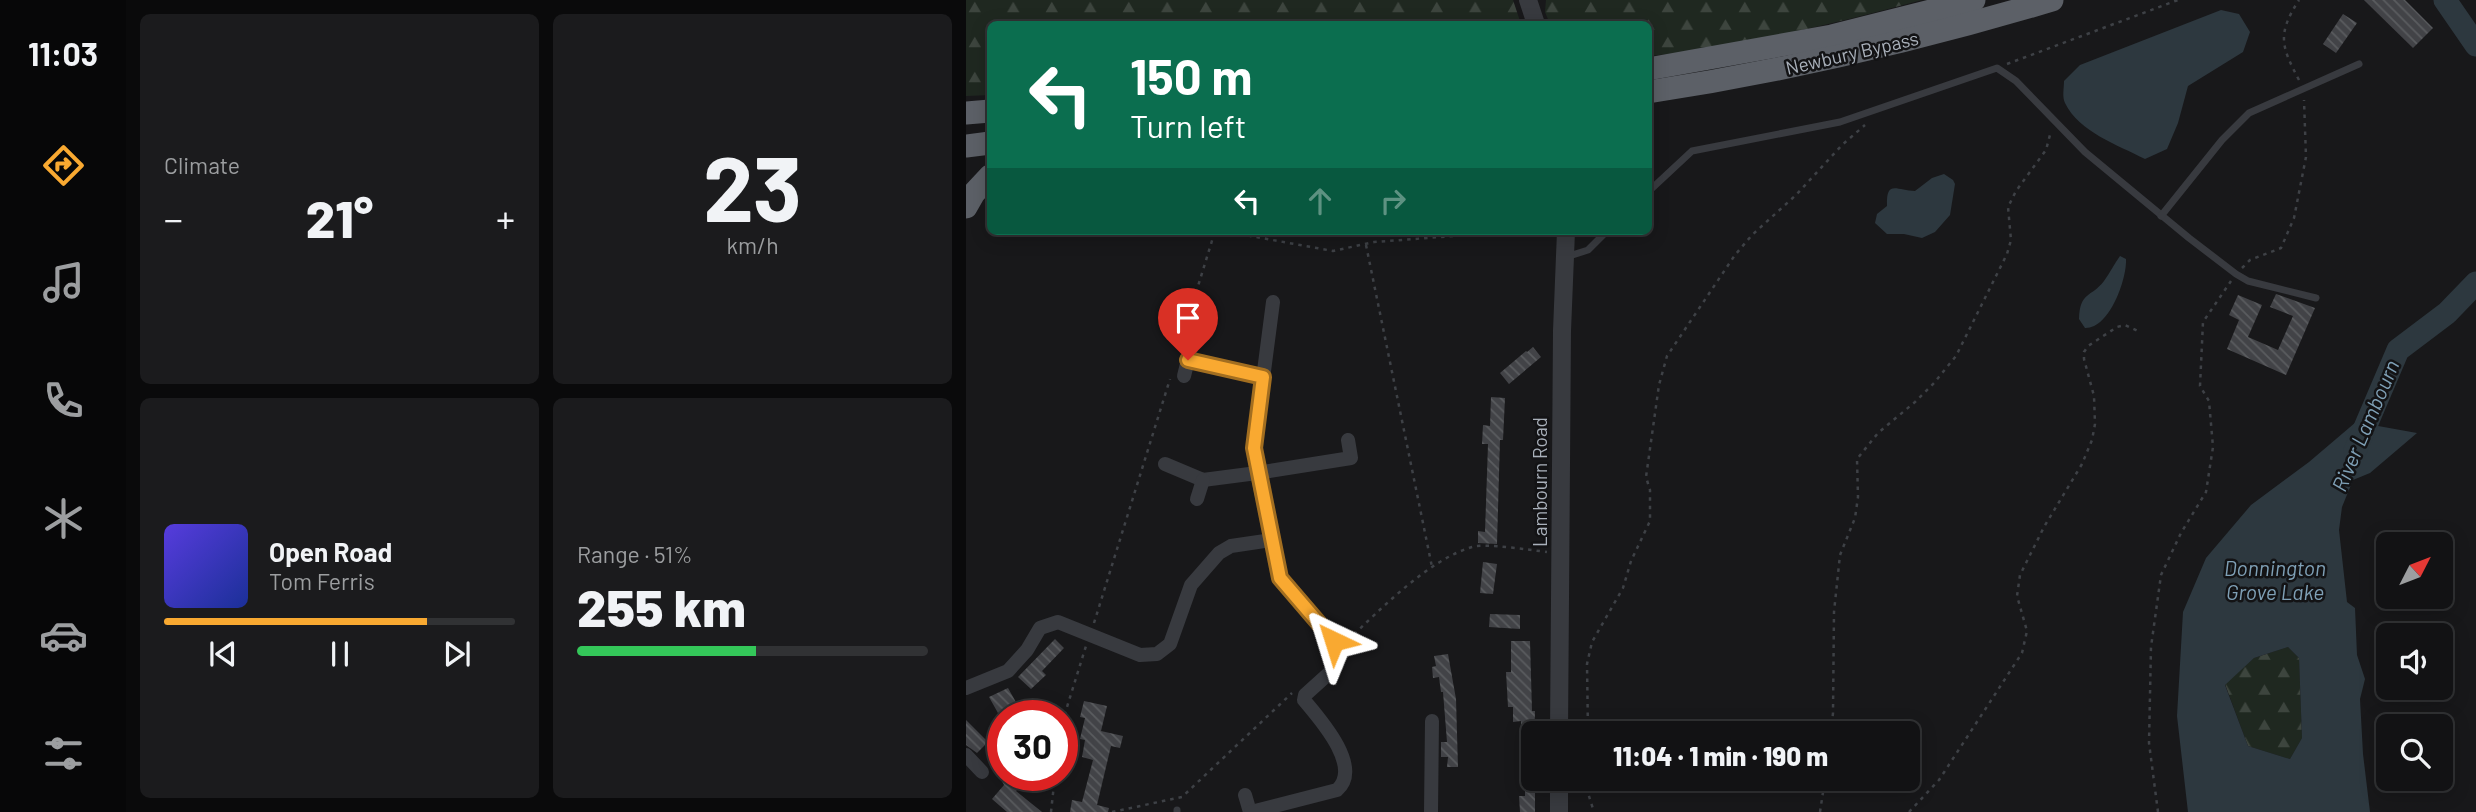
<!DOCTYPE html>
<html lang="en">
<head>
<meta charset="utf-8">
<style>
  :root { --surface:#121214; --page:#1b1b1d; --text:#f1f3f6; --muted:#9c9ea0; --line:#313234; --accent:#f9a931 }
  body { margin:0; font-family:Barlow,sans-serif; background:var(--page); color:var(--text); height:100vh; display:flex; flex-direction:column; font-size:26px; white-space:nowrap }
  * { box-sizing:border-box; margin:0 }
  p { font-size:23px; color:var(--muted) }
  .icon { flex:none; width:38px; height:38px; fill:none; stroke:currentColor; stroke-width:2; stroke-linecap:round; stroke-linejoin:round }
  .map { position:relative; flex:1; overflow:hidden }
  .panel { display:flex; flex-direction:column; gap:14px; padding:14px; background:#0a0a0b; width:840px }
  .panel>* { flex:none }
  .guide { position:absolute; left:21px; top:21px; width:665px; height:214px; border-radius:10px; box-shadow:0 4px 18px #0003,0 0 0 2px var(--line); background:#0b6e4f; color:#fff; overflow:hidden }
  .needle { width:46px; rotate:48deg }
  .controls { position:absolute; left:1410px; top:532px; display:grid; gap:14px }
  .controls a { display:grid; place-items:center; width:77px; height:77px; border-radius:10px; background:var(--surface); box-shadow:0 4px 18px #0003,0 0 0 2px var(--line); font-size:35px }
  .speed { position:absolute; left:21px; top:700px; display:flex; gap:14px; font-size:35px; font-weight:700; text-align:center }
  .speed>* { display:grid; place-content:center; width:91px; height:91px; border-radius:50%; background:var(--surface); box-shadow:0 4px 18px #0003,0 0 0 2px var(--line); line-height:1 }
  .speed .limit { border:10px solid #d22; background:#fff; color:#111 }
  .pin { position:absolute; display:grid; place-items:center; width:60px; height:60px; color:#fff; margin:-72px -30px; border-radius:50% 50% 50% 0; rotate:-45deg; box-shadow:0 0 7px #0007 }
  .pin .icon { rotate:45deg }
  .me { position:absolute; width:77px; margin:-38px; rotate:319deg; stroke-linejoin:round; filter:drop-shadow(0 0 5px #0008) }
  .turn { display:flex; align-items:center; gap:24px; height:147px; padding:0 28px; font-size:32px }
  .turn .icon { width:91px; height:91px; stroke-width:2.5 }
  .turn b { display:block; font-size:49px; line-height:60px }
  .lanes { display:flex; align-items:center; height:66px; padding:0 28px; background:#0003; justify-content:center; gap:35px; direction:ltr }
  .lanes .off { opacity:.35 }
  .big { font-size:52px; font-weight:800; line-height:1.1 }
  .panel .card { flex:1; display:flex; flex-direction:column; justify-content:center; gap:10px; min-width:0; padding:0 24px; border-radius:10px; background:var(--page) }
  .panel .dial { align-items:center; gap:0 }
  .dial b { font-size:91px; line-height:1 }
  .song { display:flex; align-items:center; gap:21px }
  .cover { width:84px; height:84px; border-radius:10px; background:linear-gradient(135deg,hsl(250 70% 55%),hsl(230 70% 35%)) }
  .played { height:7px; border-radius:4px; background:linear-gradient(90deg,var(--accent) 75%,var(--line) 75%) }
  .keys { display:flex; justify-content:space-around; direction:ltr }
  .heat { display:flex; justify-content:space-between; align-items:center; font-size:38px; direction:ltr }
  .charge { height:10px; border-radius:5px; background:linear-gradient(90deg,#34c759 51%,var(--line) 0) }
  .panel .tiles { flex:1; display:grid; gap:14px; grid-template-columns:repeat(2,1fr) }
  .trip { position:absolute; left:555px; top:721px; width:399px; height:70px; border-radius:10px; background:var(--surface); box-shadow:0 4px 18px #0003,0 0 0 2px var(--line); font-weight:800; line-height:70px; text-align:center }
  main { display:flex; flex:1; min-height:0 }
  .tabs { display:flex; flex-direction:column; width:126px; justify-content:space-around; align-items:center; background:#070708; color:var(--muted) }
  .tabs .icon { width:49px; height:49px }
  .tabs .active { color:var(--accent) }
  .tabs b { font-size:32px; color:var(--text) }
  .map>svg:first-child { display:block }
</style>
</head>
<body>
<main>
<nav class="tabs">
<b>11:03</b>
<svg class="icon active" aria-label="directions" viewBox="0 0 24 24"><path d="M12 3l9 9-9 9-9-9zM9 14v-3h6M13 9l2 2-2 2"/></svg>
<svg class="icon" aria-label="music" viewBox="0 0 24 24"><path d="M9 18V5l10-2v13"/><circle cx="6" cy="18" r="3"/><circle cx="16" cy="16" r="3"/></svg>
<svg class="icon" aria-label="phone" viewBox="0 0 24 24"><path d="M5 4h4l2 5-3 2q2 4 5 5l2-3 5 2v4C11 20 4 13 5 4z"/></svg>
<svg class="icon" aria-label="climate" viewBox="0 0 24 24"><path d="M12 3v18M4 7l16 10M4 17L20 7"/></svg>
<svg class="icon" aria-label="car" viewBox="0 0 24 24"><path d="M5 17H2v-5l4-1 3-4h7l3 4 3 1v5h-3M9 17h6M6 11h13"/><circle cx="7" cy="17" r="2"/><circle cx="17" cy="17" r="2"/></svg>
<svg class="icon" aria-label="filters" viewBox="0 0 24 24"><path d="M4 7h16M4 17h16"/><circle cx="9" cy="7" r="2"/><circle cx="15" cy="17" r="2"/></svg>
</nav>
<section class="panel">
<div class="tiles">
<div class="card"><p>Climate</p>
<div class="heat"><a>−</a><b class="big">21°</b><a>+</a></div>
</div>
<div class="card dial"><b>23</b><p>km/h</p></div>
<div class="card">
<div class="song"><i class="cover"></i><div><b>Open Road</b><p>Tom Ferris</p></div></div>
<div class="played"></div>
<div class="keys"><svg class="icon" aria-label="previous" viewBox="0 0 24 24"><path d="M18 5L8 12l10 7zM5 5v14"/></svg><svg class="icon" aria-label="pause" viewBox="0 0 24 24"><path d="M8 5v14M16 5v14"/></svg><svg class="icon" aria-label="next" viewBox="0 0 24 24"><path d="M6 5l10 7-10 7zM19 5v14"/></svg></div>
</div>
<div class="card"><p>Range · 51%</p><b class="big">255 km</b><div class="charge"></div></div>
</div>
</section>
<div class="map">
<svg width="1510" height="812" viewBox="0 0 1510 812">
  <defs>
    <pattern id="forest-firs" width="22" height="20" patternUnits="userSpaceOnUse" patternTransform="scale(1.75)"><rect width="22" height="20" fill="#1f2820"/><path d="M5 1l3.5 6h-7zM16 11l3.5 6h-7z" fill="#3d453e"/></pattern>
    <pattern id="building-back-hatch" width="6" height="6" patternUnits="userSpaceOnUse" patternTransform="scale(1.75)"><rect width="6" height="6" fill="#424347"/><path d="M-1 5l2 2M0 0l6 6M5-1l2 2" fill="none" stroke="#5a5c5f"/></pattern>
  </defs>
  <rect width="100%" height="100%" fill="#18181a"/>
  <g fill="url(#forest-firs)">
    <path d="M0,0h547l8,24h-531v71l-24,1z"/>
    <path d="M580,0h376c-90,24 -181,47 -273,56l-1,-32h-98l-5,-12z"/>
    <path d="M1322,647l11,11 3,80 -12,21 -42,-13 -23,-62 29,-26z"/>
  </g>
  <g fill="#2d383f" fill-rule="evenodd">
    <path d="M1255,10l18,4 11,18 -7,20 -55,34 -10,37 -11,26 -22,10c-27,-14 -66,-27 -80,-56 -3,-6 -1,-15 -1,-22l16,-16z"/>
    <path d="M978,174l9,6 2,4 -5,31 -15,17 -13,6 -18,-4h-17l-12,-11 2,-9 10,-8c-1,-27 10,-15 28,-15l17,-13z"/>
    <path d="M1154,256l6,3c1,21 -17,70 -41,69l-6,-9c1,-28 12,-21 25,-38 6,-8 10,-17 16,-25z"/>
    <path d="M1390,422l61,11 -47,40 -17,7 -11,27 -3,23 8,72 8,6 2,47 8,24 -5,20 3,55 7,58h-182l-11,-96 6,-104 23,-54 45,-53 58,-43zM1322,647l11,11 3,80 -12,21 -42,-13 -23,-61 29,-27z"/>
  </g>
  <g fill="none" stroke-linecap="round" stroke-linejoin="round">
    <g stroke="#2d383f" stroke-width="23">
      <path d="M1479,0l31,45"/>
      <path d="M1389,451l43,-101 49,-37 29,-30"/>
    </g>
  </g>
  <g fill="url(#building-back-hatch)">
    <path d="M1398,0h41l28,28 -20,20z"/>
    <path d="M1377,14l14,9 -21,30 -13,-9z"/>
    <path d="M1310,294l39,14 -29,67 -59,-26 12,-29 -10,-5 9,-20 24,10 -14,32 30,13 15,-34 -23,-9z"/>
    <path d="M567,347l8,10 -32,27 -9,-11 26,-22 1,1z"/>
    <path d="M525,397l14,1 -2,42h-3l-3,104 -19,-1v-12l7,1 3,-88h-6l1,-19 7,1z"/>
    <path d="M517,562l14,2 -4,30 -13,-1z"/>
    <path d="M524,614l30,1v14l-31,-2z"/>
    <path d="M89,639l9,9 -22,23 4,4 -15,14 -13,-12z"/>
    <path d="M545,641h19l2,70h3l-2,64h-11l-1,-54 -8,1v-15h-5l-2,-35h5z"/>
    <path d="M482,654l8,45 2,68h-11l1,-10h-7v-15h6l-4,-50h-2l-2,-15 -6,1 -1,-11 4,-1 -2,-10z"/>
    <path d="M42,688l9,16 -19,9 -9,-16z"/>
    <path d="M118,701l23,5 -6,25 22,5 -3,12 -9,-2 -14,59 12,3 -1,4h-38l2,-12 10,2 11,-42 -11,-3 3,-17 -5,-1 5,-21 -5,-1z"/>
    <path d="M0,720l22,22 -11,11 -11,-8z"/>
    <path d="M27,764l10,8v3h4l13,11 -4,5 26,21h-35l-15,-13 12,-14z"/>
    <path d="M559,790h10v22h-15l-1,-16h6z"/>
  </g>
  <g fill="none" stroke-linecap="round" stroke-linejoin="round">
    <g stroke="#3e4146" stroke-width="2.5" stroke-dasharray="3.5 5" stroke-linecap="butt">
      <path d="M1041,64l171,-64"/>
      <path d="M1333,80c-18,-34 -22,-46 0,-80"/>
      <path d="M257,231l110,20 41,-9 147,-11"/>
      <path d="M400,245l66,322"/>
      <path d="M1276,268l8,-8 31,-12 13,-30 12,-61 -2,-57"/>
      <path d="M220,325l29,-94"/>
      <path d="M128,623l76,-244"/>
      <path d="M382,640c33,-31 80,-80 124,-93 13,-4 58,3 75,5"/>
      <path d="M96,723l24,-77"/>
      <path d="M622,733l-1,-69 5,-22 31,-54 8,-27 19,-40v-31l-4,-13 13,-92 8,-29 68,-101 17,-20 44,-40 46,-50 23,-20"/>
      <path d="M865,733l2,-20 1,-101 6,-57 15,-37 3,-21 -1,-38 21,-26 37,-31 19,-19 22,-27 51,-102 4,-14 -3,-33 8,-16 30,-41 5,-19"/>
      <path d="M622,779v14l6,19"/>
      <path d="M85,812l4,-37"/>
      <path d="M146,812l70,-15 110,-104"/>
      <path d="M854,812l5,-33"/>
      <path d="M943,812l30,-32 83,-127 5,-22 -10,-35 3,-21 24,-48 38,-63 10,-24 3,-16 -1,-28 -10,-37v-7l4,-6 29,-19 8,-2 13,6"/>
      <path d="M1192,812l-9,-69 2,-96 10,-72 20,-42 25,-41 7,-45 -4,-46 -9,-15 3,-64 28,-41"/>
    </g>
    <g stroke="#383a3f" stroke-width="7">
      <path d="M682,192l44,-41 148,-29 157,-54 19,13 69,71 104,86 47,36 12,7 68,17"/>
      <path d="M1195,216l61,-76 27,-27 110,-49"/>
      <path d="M600,257l22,-7 19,-19"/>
      <path d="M211,810v2"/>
    </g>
    <g stroke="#383a3f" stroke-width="14">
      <path d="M228,337l-6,23 75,17"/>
      <path d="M218,376l4,-16"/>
      <path d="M199,464l38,16 54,-7 -3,-25 19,-146"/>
      <path d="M231,499l6,-19"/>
      <path d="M0,688l42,-17 19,-21 13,-22 18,-6 82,33 17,-1 13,-10 21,-59 28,-32 12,-7 41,-6"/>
      <path d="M0,755l16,17"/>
      <path d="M279,795l5,17"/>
      <path d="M285,812l86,-22c26,-23 -17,-71 -33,-90l1,-5 31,-28 2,-18 -4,-8 -54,-63 -23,-105 94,-15 -3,-18"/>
      <path d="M465,812l1,-91"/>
    </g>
    <g stroke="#383a3f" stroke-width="18">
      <path d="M562,0l8,24"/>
      <path d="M593,733l3,-402 4,-100"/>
      <path d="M593,812v-33"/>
    </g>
    <g stroke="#5c6067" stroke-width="23">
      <path d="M682,69l184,-33 142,-36"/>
      <path d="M682,92c137,-21 271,-52 404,-92"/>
      <path d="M0,113l24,-2"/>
      <path d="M0,146l24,-3"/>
      <path d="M0,207l8,-14 16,-17"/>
    </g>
  </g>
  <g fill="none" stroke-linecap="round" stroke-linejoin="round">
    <g stroke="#a26e20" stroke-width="18">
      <path id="route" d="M222,360l75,17 -9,71 26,130 54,63"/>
    </g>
    <use href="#route" stroke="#f9a931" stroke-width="12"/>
  </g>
  <g text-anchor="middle" stroke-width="5" stroke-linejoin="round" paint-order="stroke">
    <g font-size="19" fill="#a9b0ba" stroke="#131315">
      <text transform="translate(886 53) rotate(-13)" y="7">Newbury Bypass</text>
      <text transform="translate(574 482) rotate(-90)" y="7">Lambourn Road</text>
    </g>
    <g font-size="21" font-style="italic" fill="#7fa0b6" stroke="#131315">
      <text transform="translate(1400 426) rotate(-67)" y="7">River Lambourn</text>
      <text x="1309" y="576">Donnington<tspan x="1309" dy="24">Grove Lake</tspan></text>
    </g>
  </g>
</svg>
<div class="controls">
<a><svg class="needle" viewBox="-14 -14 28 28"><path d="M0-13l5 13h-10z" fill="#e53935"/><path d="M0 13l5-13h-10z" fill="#9c9ea0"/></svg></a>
<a><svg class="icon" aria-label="sound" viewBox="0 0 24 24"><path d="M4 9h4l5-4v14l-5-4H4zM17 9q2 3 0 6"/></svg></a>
<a><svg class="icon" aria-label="search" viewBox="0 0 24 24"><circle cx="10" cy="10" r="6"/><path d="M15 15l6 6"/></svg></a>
</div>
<div class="speed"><div class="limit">30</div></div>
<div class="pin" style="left:222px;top:360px;background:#d93025"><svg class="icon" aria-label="arrive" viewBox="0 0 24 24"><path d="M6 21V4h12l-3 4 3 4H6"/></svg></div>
<svg class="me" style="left:368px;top:641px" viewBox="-20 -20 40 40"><path d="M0-17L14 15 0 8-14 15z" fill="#f9a931" stroke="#fff" stroke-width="4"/></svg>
<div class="trip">11:04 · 1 min · 190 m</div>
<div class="guide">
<div class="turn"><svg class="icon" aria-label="left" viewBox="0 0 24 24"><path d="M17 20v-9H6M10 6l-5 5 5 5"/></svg><div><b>150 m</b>Turn left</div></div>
<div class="lanes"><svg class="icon" aria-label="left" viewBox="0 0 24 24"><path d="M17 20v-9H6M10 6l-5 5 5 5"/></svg><svg class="icon off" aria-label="ahead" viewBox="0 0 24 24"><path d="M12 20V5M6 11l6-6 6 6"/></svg><svg class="icon off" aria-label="right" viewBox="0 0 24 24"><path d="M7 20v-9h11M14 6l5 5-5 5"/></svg></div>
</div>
</div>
</main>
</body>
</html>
